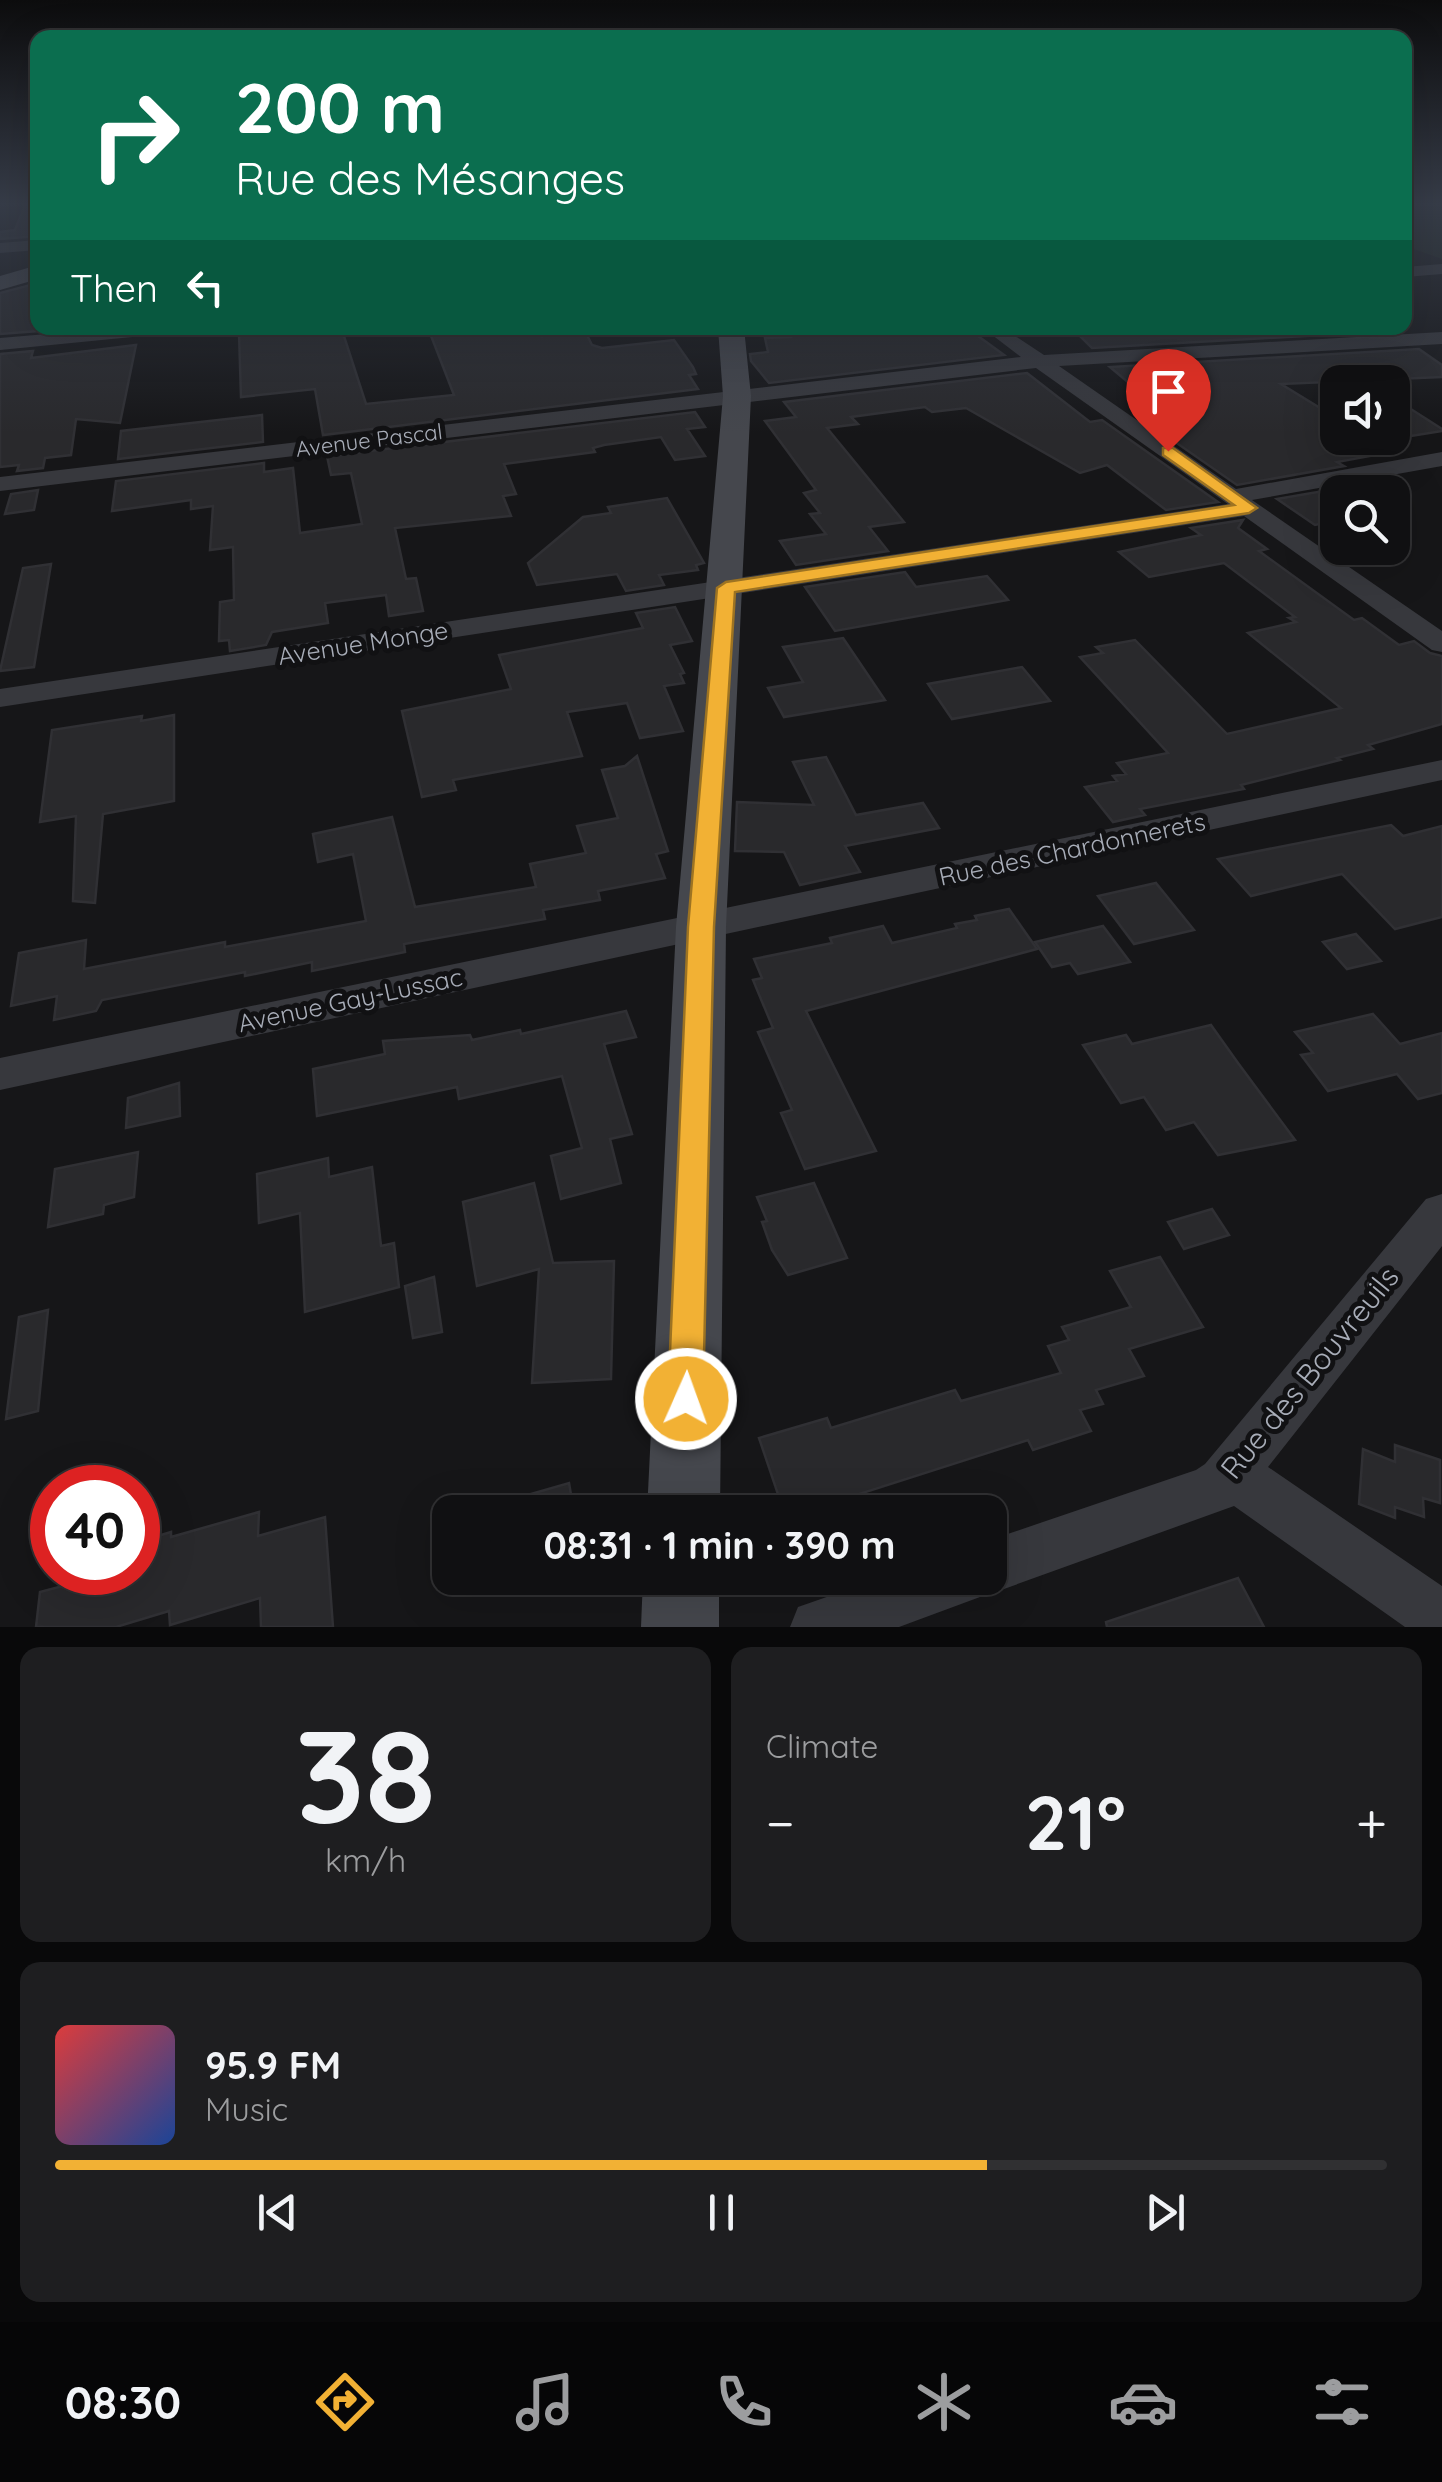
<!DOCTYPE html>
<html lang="en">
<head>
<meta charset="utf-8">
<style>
  :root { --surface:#101012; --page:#1e1e20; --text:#f1f3f6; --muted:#9c9d9f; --line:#303032; --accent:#f2b134 }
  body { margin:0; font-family:Quicksand,sans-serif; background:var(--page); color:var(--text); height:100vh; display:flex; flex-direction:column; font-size:38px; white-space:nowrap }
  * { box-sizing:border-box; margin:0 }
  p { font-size:32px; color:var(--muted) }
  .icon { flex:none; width:55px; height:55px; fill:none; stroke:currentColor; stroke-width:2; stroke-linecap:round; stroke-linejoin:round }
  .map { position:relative; height:1627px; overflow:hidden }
  .sheet { display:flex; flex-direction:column; gap:20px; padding:20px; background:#09090a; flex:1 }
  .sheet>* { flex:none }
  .banner { position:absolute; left:30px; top:30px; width:1382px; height:305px; border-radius:20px; box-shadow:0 10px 40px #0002,0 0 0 2px var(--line); background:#0b6e4f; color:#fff; overflow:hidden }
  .controls { position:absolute; left:1320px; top:365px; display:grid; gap:20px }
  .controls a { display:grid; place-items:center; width:90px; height:90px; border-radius:20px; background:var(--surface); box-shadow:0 10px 40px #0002,0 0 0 2px var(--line); font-size:50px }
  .speed { position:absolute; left:30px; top:1465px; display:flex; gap:20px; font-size:50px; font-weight:700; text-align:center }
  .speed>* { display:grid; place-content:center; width:130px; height:130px; border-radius:50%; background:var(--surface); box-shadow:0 10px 40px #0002,0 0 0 2px var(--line); line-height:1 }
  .speed .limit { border:15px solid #d22; background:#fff; color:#111 }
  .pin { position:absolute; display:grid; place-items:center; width:85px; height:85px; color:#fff; margin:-102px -42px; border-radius:50% 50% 50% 0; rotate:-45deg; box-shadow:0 0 10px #0007 }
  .pin .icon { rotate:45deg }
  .me { position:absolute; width:110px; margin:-55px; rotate:2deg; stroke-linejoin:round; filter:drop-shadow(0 0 8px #0008) }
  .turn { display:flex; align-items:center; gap:35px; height:210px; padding:0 40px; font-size:45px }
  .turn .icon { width:130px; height:130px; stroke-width:2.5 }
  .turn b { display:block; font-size:70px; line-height:85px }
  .then { display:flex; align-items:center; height:95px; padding:0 40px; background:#0003; gap:20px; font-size:38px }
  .big { font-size:75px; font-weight:800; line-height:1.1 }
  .sheet .card { flex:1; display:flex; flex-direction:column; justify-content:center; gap:15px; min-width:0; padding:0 35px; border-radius:20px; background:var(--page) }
  .sheet .dial { align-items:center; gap:0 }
  .dial b { font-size:130px; line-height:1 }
  .song { display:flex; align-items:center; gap:30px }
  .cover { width:120px; height:120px; border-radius:15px; background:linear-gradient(135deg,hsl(0 70% 55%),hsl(220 70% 35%)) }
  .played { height:10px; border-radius:5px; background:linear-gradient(90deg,var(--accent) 70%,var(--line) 70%) }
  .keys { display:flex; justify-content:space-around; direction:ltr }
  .heat { display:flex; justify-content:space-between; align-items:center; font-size:55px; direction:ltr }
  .sheet .tiles { flex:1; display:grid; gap:20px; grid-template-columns:1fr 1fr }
  .card:last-child { grid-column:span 2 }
  .trip { position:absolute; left:432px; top:1495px; width:575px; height:100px; border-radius:20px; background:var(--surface); box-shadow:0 10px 40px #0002,0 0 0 2px var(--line); font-weight:800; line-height:100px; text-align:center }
  .tab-bar { display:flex; height:160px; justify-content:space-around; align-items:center; background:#060607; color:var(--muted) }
  .tab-bar .icon { width:70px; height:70px }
  .tab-bar .selected { color:var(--accent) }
  .tab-bar b { font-size:45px; color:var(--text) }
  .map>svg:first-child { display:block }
</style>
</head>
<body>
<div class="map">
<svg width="1442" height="1627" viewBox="0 0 1442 1627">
  <rect width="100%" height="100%" fill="#161618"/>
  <path fill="#1c231d" d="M1405,205h37v54l-37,-13z"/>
  <g fill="#29292c" stroke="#303034" stroke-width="2.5">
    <path d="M25,205h13v31l-38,3v-7l15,-2z"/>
    <path d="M38,283v48l-38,3v-41z"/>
    <path d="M285,328l1,6 57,-1 23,71 88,-9 -26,-67h113l1,8 43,-5 7,14 10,3 72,-8 19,27 3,7 -7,1 9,14 -375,46 -8,-46 -74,8 -2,-64z"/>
    <path d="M788,328h179l37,27 -235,28 -18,-22 -1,-7 18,-2 -3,-14 26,-1z"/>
    <path d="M1181,328h207l6,3 -302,17 -12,-12 104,-6z"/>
    <path d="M136,345l-16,78 -44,-4 -5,36 -26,3 -2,10 -26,3 2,-6 -19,2v-113l33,-3 -2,7z"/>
    <path d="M1419,349l23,16v12l-161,7 57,35v19h30l24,14 -55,10 7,4 -107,19 -102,-71 26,-4 -51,-43z"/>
    <path d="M1027,373l63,49 12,-2 116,82 -52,8 -59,-45 -27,8 -114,-65 -34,4 -7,-5 -74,10 7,7 -31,4 77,94 -35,5 19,24 -92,14 -16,-24 46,-7 -16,-20 10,-1 -16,-20 12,-3 -51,-69 31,-4 -12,-15z"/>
    <path d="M1392,397l50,32v2l-50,8z"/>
    <path d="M695,412l10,15 -18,2 18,27 -30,4 -14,-23 -57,8 -11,3 2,4 -91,12 12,30 -13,2 8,20 -116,12 11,51 10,-1 7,33 -34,5 -3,-21 -61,8 3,20 -56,9 -6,13 -36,6 -1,-11 -10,1 1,-39 14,-2 -1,-53 -23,3 3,-44 -22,3v-9l-79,11 4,-30 148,-18v9l29,-4 7,65 62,-9 -11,-51 -20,2 -4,-19z"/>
    <path d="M262,415l1,27 -145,17 3,-28z"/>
    <path d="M1370,483l16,9h-48v28l-23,5 -38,-26z"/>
    <path d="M38,490l-4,20 -29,4 6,-20z"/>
    <path d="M667,498l37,65 -8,2 2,5 -39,5 5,10 -38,6 -9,-17 -80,11 -9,-22 55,-46 28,-4 -3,-6z"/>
    <path d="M1243,520l-5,8 29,21 -8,2 95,69 8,-2 37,27 15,-4 16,12 12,3v68l-74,21 5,4 -36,9 3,2 -99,25 3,4 -104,20 5,6 -32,7 -28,-35 32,-6 -4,-5 13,-2 -9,-11 51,-10 -88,-96 23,-4 -7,-6 39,-7 92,94 114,-26 -93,-75 48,-11 -7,-4 6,-1 -71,-54 -75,14 -30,-25 82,-17 -10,-7z"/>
    <path d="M51,564l-17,103 -34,4 23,-103z"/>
    <path d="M905,572l11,15 71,-11 21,24 -173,31 -30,-44z"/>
    <path d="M675,607l17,34 -22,4 14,28 -4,1 4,9 -20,3 19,45 -43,7 -13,-35 -60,9 15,44 -129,24 3,10 -34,7 -20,-86 109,-22 -12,-34 144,-27 -7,-15z"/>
    <path d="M843,638l42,62 -101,17 -16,-29 35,-6 -20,-35z"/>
    <path d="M1022,667l28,34 -98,18 -24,-35z"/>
    <path d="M174,715v86l-71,13 -8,89 -22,-2 3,-85 -36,6 12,-92 90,-14 -1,5z"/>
    <path d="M637,756l31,95 -12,3 9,24 -67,13 2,9 -57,10 2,9 -141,25 1,8 -93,19v-9l-67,14v-4l-143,28 -6,11 -42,9 3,-24 -46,10 8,-53 67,-13 -2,29 141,-27v5l141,-26 -13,-67 -35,8 -5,-28 79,-17 23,90 121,-20 -6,-23 56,-11 -9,-27 41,-8 -16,-48 23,-4z"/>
    <path d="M826,757l30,58 67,-12 16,25 -94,18 15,26 -60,13 -16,-33 -49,-1 2,-49 77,3 -21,-43z"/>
    <path d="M1391,825l12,11 39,-10v91l-47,12 -53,-55 -91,22 -33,-37z"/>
    <path d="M1156,883l38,47 -60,14 -36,-48z"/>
    <path d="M1009,909l28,40 -231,62 70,140 -71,18 -24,-56 11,-3 -34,-78 15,-4 -20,-48 9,-2 -8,-19 78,-16 -2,-5 53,-12 9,17 65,-15 -2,-4 22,-4 -2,-4z"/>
    <path d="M1103,926l27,36 -52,12 -8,-11 -18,4 -17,-25z"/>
    <path d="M1356,934l25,27 -34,8 -24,-27z"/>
    <path d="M626,1011l10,26 -32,7 28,90 -22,5 11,44 -60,16 -10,-43 31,-8 -20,-72 -103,23 -2,-12 -140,29 -4,-47 72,-15 -2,-13 87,-6 2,5 48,-10 1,4z"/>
    <path d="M1373,1014l27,30 42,-11v60l-24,6 -21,-25 -69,17 -27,-36 12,-2 -18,-21z"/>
    <path d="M1211,1025l27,38 57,77 -77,15 -24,-33 -28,8 -22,-33 -23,6 -38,-58 43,-10 6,9z"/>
    <path d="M179,1083l1,33 -54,12 2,-30z"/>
    <path d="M138,1152l-4,45 -30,8 -1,9 -55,13 7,-58z"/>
    <path d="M328,1158l1,19 43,-10 9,79 13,-3 5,44 -94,25 -5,-99 -41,10 -2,-49z"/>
    <path d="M534,1183l19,80 61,-2 -3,118 -79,4 7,-114 -62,17 -14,-84z"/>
    <path d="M814,1183l33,75 -59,17 -16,-25 -10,-28 5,-1 -10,-24z"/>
    <path d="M1212,1209l17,26 -45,14 -16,-27z"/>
    <path d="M1160,1257l43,70 -74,22 15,27 -48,14 7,14 -23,6 11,21 -58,19 -5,-10 -172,55 6,17h-78l-25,-74 68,-20 4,10 124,-38 6,11 100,-28 -13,-27 21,-6 -7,-13 69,-20 -21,-36z"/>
    <path d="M434,1277l8,55 -29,6 -8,-52z"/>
    <path d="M48,1310l-10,101 -32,8 13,-102z"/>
    <path d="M1395,1445l45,15v43l-17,-5 1,19 -29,-10v11l-36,-14 4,-55 32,13z"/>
    <path d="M569,1483l5,29h-80l-1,-7z"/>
    <path d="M259,1512l-1,24 67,-19 8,110h-72l-1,-29 -90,27 -1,-14 -53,16h-80l4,-35 38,-10 1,-10h59v-30l33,-10v5z"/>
    <path d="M1238,1578l26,49h-157l-1,-5z"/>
  </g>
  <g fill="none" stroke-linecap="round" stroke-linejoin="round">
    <g fill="#37383d" fill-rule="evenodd">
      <path d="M38,240v10l-38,3v-10z"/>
      <path d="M1442,264v10l-37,3v-10z"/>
      <path d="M118,328h64l-9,5 -173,17v-12z"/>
      <path d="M983,328h20l41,27 398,-23v12l-383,22 177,123 206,-37v14l-190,34 190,131v21l-10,-2 -188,-134 -1244,191v-18l1228,-185 -192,-136 -1036,123v-14l1021,-120z"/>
      <path d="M1442,760v20l-1442,310v-32z"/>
      <path d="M1442,1194v52l-174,221 174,119v41h-37l-171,-121 -244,88 -7,-3 -3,6 -81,30h-109l8,-20 83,-29h109v-38l206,-70 9,-6 221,-265z"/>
    </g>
    <g fill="#45474d" fill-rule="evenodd">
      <path d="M38,265v14l-38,11v-14z"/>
      <path d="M718,328h26l7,68 -25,531 -6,585h-73l29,-585 47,-531z"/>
      <path d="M643,1578h76v49h-78z"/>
    </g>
  </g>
  <linearGradient id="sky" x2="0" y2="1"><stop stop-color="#0c0c0d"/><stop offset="0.47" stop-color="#363c48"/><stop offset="1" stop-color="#363c48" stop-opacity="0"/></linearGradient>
  <rect width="1442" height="433" fill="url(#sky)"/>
  <path fill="#f2b134" stroke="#9d7322" stroke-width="2.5" d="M1163,448h10l84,60 -8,5 -514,79 -21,335 -11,472 -5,12 -12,5 -13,-5 -5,-12 20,-472 29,-339 9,-6 508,-77 -71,-50z"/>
  <g text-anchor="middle" stroke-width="10" stroke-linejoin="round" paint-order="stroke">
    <g font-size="22" fill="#a8adb8" stroke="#111113">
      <text transform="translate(369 440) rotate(-7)" y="8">Avenue Pascal</text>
    </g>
    <g font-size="25" fill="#a8adb8" stroke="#111113">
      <text transform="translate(363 643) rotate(-9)" y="9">Avenue Monge</text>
      <text transform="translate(1072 849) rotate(-12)" y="9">Rue des Chardonnerets</text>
      <text transform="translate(350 1000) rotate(-12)" y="9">Avenue Gay-Lussac</text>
    </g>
    <g font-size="30" fill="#a8adb8" stroke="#111113">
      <text transform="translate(1310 1373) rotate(-51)" y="10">Rue des Bouvreuils</text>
    </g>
  </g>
</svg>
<div class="controls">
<a><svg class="icon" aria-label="sound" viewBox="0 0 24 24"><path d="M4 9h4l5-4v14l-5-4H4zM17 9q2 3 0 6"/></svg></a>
<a><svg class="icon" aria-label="search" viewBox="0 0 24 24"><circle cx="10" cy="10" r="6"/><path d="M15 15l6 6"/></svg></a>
</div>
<div class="speed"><div class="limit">40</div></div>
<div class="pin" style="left:1168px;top:451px;background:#d93025"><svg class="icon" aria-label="arrive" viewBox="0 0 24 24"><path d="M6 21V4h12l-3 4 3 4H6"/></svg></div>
<svg class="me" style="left:686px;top:1399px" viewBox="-20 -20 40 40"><circle r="17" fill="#f2b134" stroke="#fff" stroke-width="3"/><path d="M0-11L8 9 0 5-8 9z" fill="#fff"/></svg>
<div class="trip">08:31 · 1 min · 390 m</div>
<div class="banner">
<div class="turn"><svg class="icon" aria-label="right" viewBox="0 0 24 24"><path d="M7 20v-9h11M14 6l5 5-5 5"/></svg><div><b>200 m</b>Rue des Mésanges</div></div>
<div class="then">Then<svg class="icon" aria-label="left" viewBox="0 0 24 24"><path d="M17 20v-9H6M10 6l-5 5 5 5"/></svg></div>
</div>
</div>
<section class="sheet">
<div class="tiles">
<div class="card dial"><b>38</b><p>km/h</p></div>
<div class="card"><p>Climate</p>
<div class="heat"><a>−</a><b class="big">21°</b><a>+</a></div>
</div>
<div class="card">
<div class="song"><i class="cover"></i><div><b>95.9 FM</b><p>Music</p></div></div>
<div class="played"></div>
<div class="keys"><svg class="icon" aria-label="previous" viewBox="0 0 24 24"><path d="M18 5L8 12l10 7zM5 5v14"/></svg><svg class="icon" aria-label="pause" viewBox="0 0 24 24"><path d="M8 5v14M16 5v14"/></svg><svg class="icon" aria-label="next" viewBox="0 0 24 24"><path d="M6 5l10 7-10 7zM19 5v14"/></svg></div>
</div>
</div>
</section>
<nav class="tab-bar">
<b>08:30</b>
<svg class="icon selected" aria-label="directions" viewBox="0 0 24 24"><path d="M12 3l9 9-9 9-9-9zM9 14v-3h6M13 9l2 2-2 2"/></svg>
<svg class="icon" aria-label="music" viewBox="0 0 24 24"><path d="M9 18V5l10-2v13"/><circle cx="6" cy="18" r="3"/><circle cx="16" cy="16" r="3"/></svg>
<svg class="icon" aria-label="phone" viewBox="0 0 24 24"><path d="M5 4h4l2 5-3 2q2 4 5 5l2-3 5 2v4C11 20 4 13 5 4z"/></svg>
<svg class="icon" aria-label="climate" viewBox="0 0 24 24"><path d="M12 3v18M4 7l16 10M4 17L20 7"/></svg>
<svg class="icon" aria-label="car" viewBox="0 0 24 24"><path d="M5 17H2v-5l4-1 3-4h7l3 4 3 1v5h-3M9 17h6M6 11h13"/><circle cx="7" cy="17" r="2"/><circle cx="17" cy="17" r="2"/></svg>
<svg class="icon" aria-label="filters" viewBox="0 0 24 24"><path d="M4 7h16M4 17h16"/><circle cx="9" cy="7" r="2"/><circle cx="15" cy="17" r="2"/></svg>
</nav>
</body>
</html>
